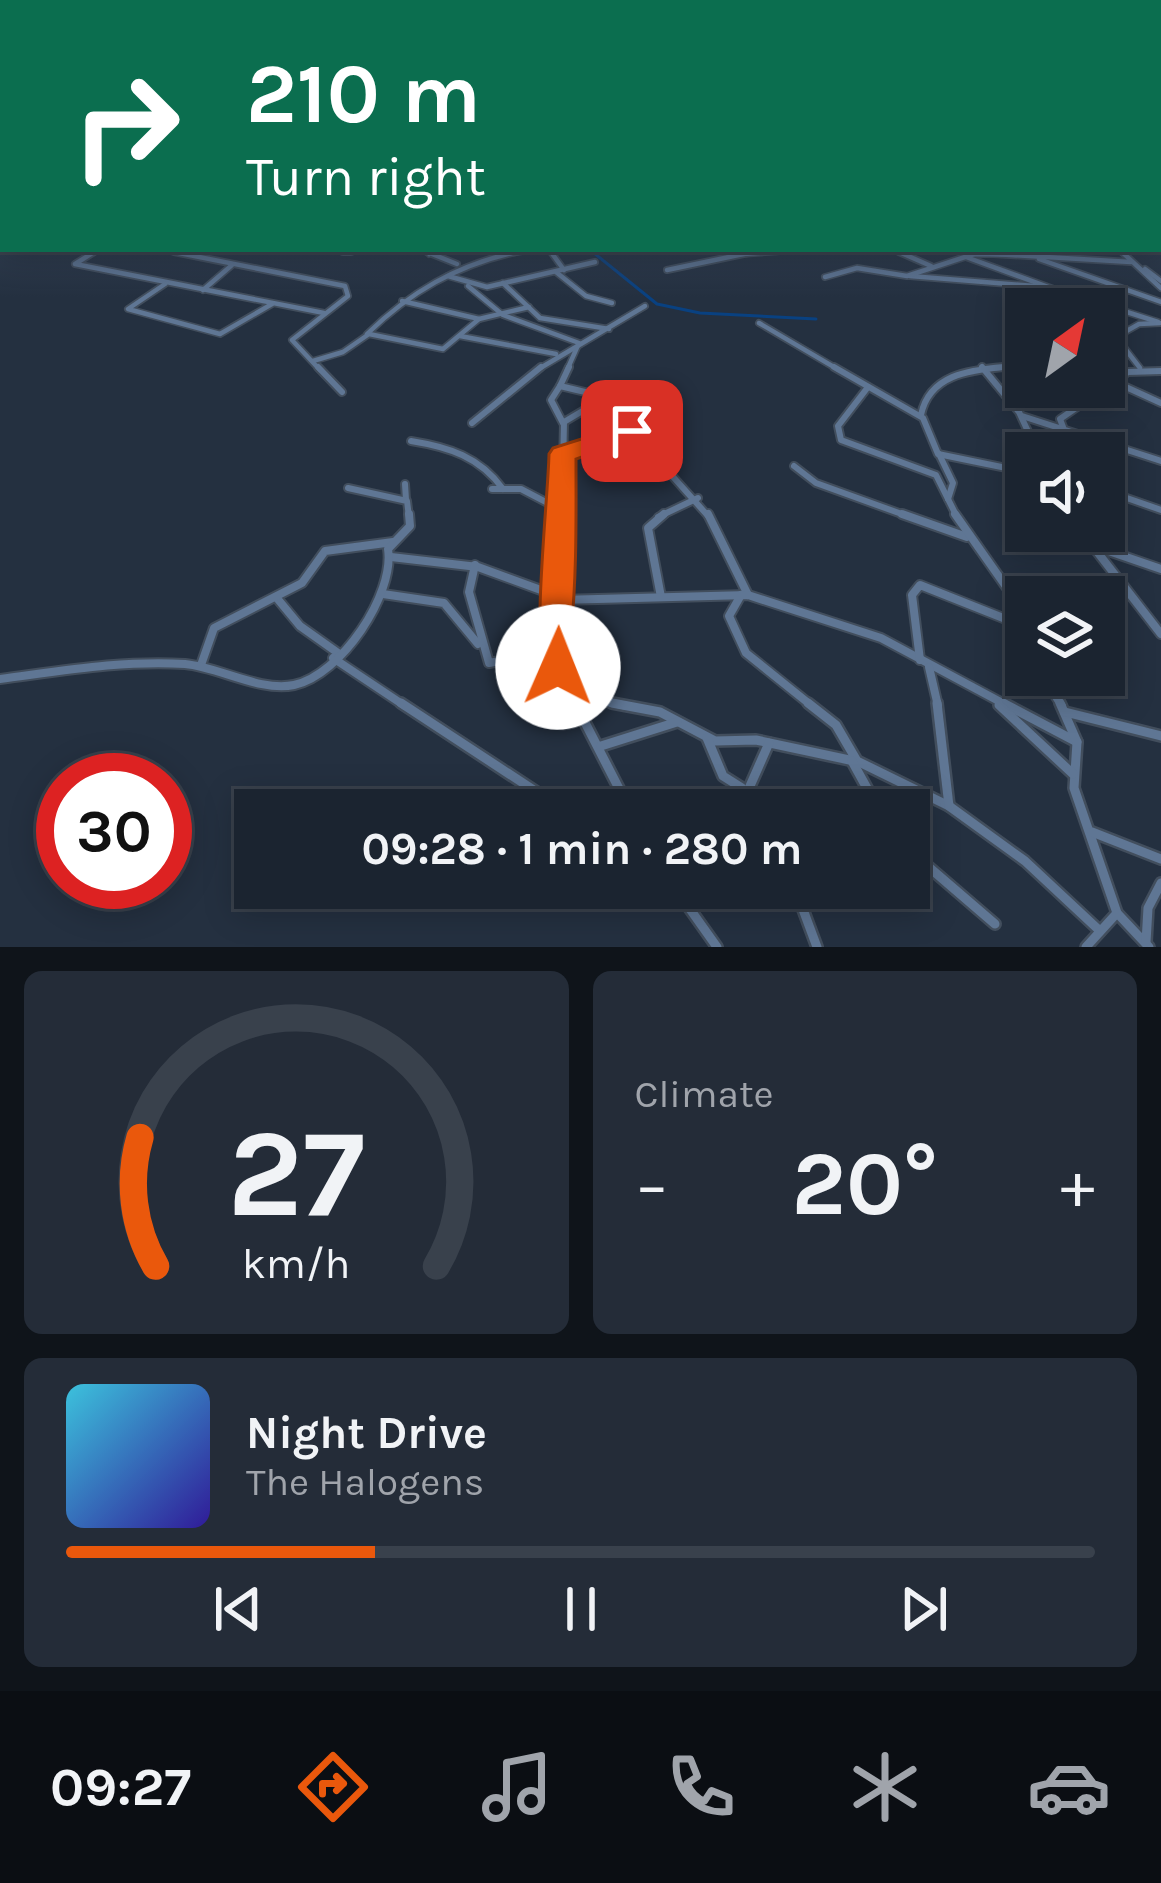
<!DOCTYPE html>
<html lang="en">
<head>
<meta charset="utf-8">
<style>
  :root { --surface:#1b2430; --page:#242c38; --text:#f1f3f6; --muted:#a0a4ab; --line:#39414c; --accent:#ea580c }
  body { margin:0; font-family:Karla,sans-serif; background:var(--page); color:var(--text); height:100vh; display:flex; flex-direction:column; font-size:45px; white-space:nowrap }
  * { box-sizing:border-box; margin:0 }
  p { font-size:39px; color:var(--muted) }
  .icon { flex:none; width:66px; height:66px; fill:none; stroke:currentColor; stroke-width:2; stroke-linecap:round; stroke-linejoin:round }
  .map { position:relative; height:947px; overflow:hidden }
  .drawer { display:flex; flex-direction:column; gap:24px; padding:24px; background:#0f141a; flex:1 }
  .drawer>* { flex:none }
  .banner { position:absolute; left:0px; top:0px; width:1161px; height:252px; box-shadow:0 6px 30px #0003,0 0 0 3px var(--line); background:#0b6e4f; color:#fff; overflow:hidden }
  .needle { width:78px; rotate:33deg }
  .buttons { position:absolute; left:1005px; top:288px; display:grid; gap:24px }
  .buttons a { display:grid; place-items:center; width:120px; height:120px; border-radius:0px; background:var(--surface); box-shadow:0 6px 30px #0003,0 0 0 3px var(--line); font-size:60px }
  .speed { position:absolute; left:36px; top:753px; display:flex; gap:24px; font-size:60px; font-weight:700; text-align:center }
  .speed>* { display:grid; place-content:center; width:156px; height:156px; border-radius:50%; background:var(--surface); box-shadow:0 6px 30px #0003,0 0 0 3px var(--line); line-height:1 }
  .speed .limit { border:18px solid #d22; background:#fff; color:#111 }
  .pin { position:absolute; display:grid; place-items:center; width:102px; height:102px; color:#fff; margin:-51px; border-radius:24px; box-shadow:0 6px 18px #0006 }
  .me { position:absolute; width:132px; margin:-66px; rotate:1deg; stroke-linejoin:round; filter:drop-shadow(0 0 9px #0008) }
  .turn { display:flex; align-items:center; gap:42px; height:252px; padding:0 48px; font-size:54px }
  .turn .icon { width:156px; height:156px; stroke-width:2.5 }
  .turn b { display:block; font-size:84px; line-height:102px }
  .big { font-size:90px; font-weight:700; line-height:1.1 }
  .drawer .widget { flex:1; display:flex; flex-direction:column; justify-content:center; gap:18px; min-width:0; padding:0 42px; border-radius:18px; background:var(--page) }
  .drawer .dial { align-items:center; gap:0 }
  .dial svg { height:312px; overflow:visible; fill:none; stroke:var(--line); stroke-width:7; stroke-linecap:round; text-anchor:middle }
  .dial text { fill:var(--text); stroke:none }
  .song { display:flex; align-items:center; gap:36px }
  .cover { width:144px; height:144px; border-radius:18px; background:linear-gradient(135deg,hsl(190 70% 55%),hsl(250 70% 35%)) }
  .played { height:12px; border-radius:6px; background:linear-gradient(90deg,var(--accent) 30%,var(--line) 30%) }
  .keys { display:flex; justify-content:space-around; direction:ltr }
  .heat { display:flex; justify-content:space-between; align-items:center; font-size:66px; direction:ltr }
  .drawer .tiles { flex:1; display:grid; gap:24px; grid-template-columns:1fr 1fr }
  .widget:last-child { grid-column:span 2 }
  .trip { position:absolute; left:234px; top:789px; width:696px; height:120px; border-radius:0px; background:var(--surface); box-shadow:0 6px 30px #0003,0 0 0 3px var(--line); font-weight:700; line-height:120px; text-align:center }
  .tabs { display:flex; height:192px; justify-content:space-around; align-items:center; background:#0b0e13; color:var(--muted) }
  .tabs .icon { width:84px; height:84px }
  .tabs .selected { color:var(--accent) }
  .tabs b { font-size:54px; color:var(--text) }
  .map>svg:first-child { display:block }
</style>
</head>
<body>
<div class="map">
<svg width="1161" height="947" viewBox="0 0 1161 947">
  <rect width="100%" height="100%" fill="#243040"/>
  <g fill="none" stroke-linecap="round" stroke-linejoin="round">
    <path stroke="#094181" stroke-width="3" d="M589,249l68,55 43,9 116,6"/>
    <g stroke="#424e5d" stroke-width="6">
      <g id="street-far4">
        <path d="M158,249l32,6"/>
        <path d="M322,249h41"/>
        <path d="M425,249l4,6"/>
        <path d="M549,249l4,6"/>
        <path d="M891,249l15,6"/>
        <path d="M1118,249l7,6"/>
        <path d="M89,255l10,-6"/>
        <path d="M502,255l41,-6"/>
        <path d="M739,255l84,-6"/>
        <path d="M970,255h45"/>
      </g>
    </g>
    <g stroke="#424e5d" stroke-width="8">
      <g id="street-far3">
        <path d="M94,252l-19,12 249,49"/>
        <path d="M174,252l171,34 3,10 -56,44 28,30"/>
        <path d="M343,252h8"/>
        <path d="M427,252l30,12"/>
        <path d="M551,252l13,18"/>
        <path d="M899,252l32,14"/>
        <path d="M1122,252l39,36"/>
        <path d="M966,257l126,46 33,-11"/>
        <path d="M1039,259l122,43"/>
        <path d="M1145,269l16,12"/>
        <path d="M667,270l86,-18"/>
        <path d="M556,272l30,24 26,7"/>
        <path d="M448,276l39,11 108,-25"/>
        <path d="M910,276l125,10"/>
        <path d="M825,277l32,-9 50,8 70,-23 154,9"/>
        <path d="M503,283l37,35 69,11"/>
        <path d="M165,284l-37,25 92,25 52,-30"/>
        <path d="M468,286l35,29 76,28 -12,27"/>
        <path d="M203,290l29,-25"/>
        <path d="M402,301l77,18"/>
        <path d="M1102,304l56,18"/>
        <path d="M759,323l80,47"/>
        <path d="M367,334c43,-42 90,-69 149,-82"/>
        <path d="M460,336l96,18"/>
        <path d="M313,361l30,-9 26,-18 74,15 36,-30 50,-12"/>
        <path d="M1140,368l-24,-31 23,-13 21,-1"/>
        <path d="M537,370l108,-64"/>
        <path d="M980,370l46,-5"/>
      </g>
    </g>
    <g stroke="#424e5d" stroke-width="10">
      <g id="street-far2">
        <path d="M318,367l24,25"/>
        <path d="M834,367l89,51 15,36 88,18"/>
        <path d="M982,367l37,45 19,41"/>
        <path d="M1104,377l57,26"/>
        <path d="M560,386l-9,14 12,23"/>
        <path d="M868,387l-30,39 3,14 95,35 21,42"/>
        <path d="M921,415c8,-40 48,-45 83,-48"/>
        <path d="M1022,416l139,45"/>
        <path d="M472,423l69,-56"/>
        <path d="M1063,427l-3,-8 68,-47 33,-1"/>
        <path d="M632,431l77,86"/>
        <path d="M411,441c38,6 69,16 92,48"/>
        <path d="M562,454l98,-34"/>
        <path d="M939,454l14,29 -5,16"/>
        <path d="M794,466l22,17 94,34"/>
        <path d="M405,484l1,16"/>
        <path d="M348,488l59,13 2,16"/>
        <path d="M492,489h29l40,21"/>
        <path d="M1104,490l57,20"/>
        <path d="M562,517l2,-95 42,-25 -46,-11 9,-19"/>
        <path d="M658,517l40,-19"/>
      </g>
    </g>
    <g stroke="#424e5d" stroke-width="12">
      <g id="street-far1">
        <path d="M562,514c-2,70 -18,127 15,192"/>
        <path d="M708,514l40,81"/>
        <path d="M902,514l65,23"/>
        <path d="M955,514l71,101"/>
        <path d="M1081,531l80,103"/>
        <path d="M1097,547l64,22"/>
        <path d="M391,557l87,10 82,30"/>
        <path d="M475,565l-6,27 20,71 65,-12"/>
        <path d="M383,594l61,9 34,41"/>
        <path d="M741,595l-12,21 17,37 66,53"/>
        <path d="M276,597l24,29 38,27"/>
        <path d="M661,597l-13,-69 16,-14"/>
        <path d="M560,600l188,-5 133,43 127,68"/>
        <path d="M333,658l72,48"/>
        <path d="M920,660l-8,-65 8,-10 106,42"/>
        <path d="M201,665l13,-37 88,-45 23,-32 68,-9"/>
        <path d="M929,667l9,39"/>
        <path d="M1042,675l20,31"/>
        <path d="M0,679c61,-8 123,-19 185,-15 34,3 75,28 109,21 47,-10 101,-91 94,-136l22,-23 -1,-12"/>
        <path d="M573,695l54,11"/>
      </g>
    </g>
    <g stroke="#424e5d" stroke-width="14">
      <g id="street">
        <path d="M401,703l163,107"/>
        <path d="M575,703l55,107"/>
        <path d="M612,703l48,9 55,29 41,-1 98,21"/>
        <path d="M808,703l28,22 21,36 92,45 76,55 75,70"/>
        <path d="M937,703l12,103"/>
        <path d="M1003,703l74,39"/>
        <path d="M1060,703l17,39 -3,46 43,125 32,34"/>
        <path d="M999,705l74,69"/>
        <path d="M1065,712l96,24"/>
        <path d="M707,738l16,38 19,12"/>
        <path d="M601,746l76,-24"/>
        <path d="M852,761l27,49"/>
        <path d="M694,810l45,-21"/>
        <path d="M761,810l-11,-24 19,-43"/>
        <path d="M1092,832l69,27"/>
        <path d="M909,850l86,74"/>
        <path d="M675,888l42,59"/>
        <path d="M795,888l22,59"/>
        <path d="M1146,942l2,-34 13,-25"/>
        <path d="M1086,947l31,-34"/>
      </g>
    </g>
    <use href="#street-far4" stroke="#5f7694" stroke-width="3"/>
    <use href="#street-far3" stroke="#5f7694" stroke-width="4.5"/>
    <use href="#street-far2" stroke="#5f7694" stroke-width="6"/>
    <use href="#street-far1" stroke="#5f7694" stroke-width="8"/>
    <use href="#street" stroke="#5f7694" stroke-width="9"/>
  </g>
  <linearGradient id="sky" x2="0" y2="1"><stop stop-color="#141a23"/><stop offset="0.56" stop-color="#3f4e64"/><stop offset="1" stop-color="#3f4e64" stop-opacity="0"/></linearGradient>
  <rect width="1161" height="297" fill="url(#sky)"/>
  <path fill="#ea580c" stroke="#983908" stroke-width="3" d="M632,423l13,8 -4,5 -65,23c0,58 1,115 -5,173 -2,17 8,29 0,46l-13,4 -12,-4c-15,-32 2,-178 3,-224l4,-6z"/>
</svg>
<div class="buttons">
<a><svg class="needle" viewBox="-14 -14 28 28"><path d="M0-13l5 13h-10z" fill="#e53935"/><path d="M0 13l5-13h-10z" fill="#a0a4ab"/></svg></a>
<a><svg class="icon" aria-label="sound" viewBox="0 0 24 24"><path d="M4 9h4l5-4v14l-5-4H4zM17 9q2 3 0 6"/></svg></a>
<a><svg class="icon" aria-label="layers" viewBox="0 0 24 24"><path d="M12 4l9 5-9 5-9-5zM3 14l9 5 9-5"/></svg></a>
</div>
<div class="speed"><div class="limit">30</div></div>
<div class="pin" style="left:632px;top:431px;background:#d93025"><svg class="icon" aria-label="arrive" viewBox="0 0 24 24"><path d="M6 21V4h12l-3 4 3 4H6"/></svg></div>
<svg class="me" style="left:558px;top:667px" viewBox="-20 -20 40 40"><circle r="19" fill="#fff"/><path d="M0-13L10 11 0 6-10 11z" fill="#ea580c"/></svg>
<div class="trip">09:28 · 1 min · 280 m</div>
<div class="banner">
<div class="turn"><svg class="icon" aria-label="right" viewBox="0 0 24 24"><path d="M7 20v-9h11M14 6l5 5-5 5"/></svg><div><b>210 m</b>Turn right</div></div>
</div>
</div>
<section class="drawer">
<div class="tiles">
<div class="widget dial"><svg viewBox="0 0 100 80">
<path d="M14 69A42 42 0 1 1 86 69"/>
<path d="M14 69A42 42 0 0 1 10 36" stroke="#ea580c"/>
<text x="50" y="56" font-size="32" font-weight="700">27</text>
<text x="50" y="72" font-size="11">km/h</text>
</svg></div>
<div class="widget"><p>Climate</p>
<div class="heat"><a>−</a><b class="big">20°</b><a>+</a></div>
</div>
<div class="widget">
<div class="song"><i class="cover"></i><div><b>Night Drive</b><p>The Halogens</p></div></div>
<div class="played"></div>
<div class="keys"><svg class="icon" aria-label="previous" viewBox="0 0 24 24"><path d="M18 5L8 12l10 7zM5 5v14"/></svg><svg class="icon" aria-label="pause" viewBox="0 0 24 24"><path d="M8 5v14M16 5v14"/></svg><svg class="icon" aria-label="next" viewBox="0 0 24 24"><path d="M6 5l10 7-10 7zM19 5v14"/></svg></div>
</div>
</div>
</section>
<nav class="tabs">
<b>09:27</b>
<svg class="icon selected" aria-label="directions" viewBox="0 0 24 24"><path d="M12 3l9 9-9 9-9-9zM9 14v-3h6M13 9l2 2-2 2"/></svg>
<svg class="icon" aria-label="music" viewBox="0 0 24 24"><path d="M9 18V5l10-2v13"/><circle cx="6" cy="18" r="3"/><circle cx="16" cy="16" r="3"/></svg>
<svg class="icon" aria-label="phone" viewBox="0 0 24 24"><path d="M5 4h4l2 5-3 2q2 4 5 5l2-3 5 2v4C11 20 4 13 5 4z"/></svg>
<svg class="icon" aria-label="climate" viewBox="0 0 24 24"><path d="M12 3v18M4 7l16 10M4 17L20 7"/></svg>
<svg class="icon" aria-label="car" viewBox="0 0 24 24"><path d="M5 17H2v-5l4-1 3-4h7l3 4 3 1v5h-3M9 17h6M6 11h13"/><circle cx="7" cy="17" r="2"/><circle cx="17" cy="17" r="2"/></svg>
</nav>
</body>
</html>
